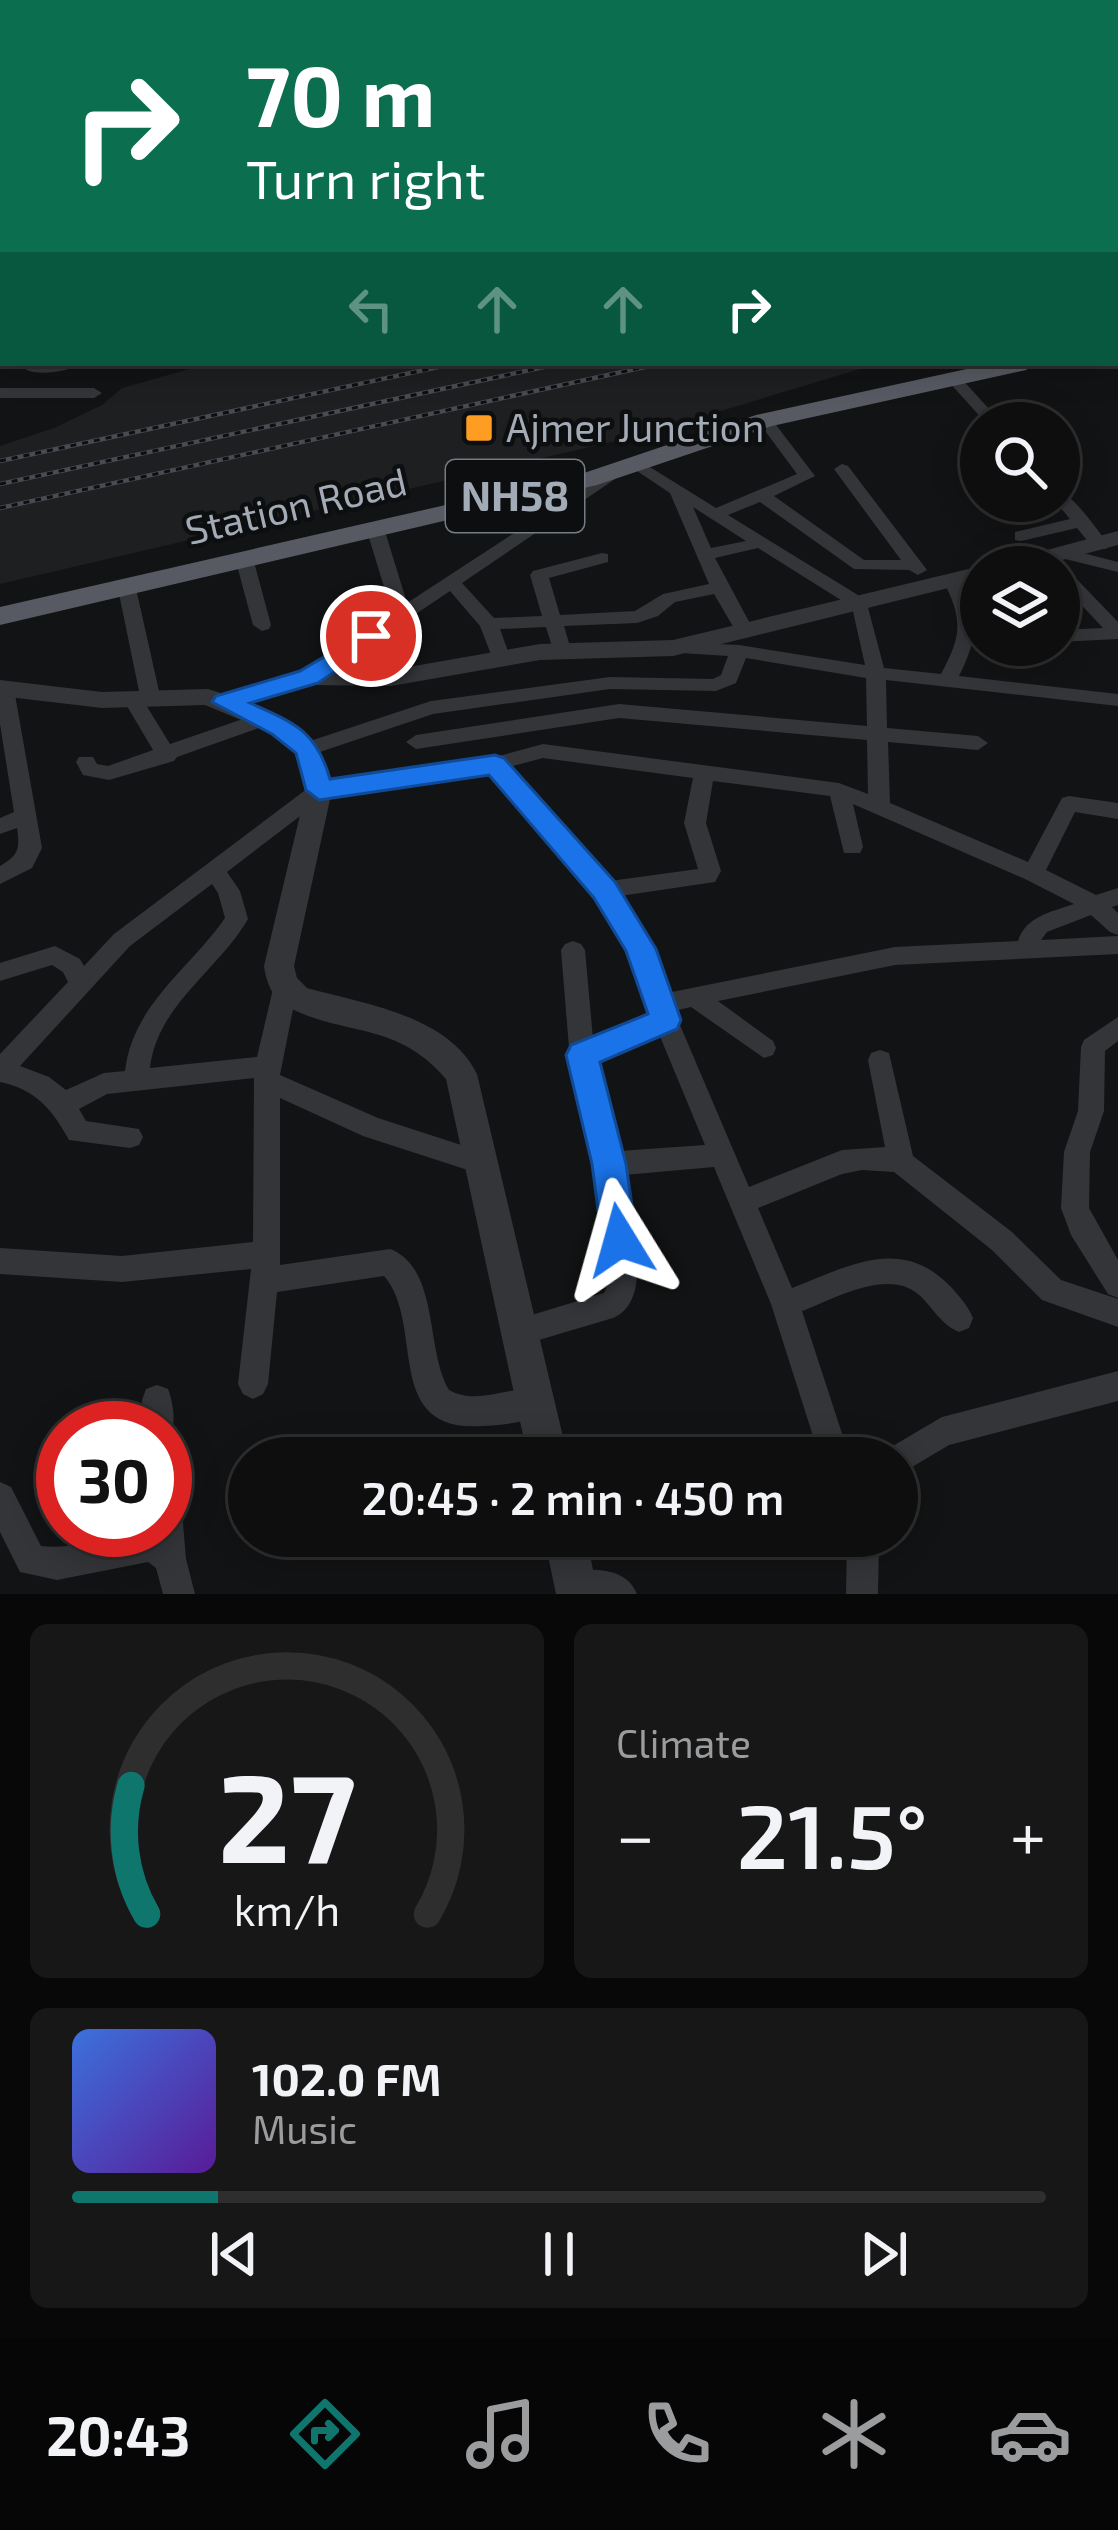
<!DOCTYPE html>
<html lang="en">
<head>
<meta charset="utf-8">
<style>
  :root { --surface:#0e0e0f; --page:#171718; --text:#f1f3f6; --muted:#9b9c9e; --line:#2e2e2f; --accent:#0f766e }
  body { margin:0; font-family:"Exo 2",sans-serif; background:var(--page); color:var(--text); height:100vh; display:flex; flex-direction:column; font-size:45px; white-space:nowrap }
  * { box-sizing:border-box; margin:0 }
  p { font-size:39px; color:var(--muted) }
  .icon { flex:none; width:66px; height:66px; fill:none; stroke:currentColor; stroke-width:2; stroke-linecap:round; stroke-linejoin:round }
  .map { position:relative; height:1594px; overflow:hidden }
  .side { display:flex; flex-direction:column; gap:30px; padding:30px; background:#080808; flex:1 }
  .side>* { flex:none }
  .top-card { position:absolute; left:0px; top:0px; width:1119px; height:366px; box-shadow:0 6px 30px #0003,0 0 0 3px var(--line); background:#0b6e4f; color:#fff; overflow:hidden }
  .fabs { position:absolute; left:960px; top:402px; display:grid; gap:24px }
  .fabs a { display:grid; place-items:center; width:120px; height:120px; border-radius:50%; background:var(--surface); box-shadow:0 6px 30px #0003,0 0 0 3px var(--line); font-size:60px }
  .speed { position:absolute; left:36px; top:1401px; display:flex; gap:24px; font-size:60px; font-weight:700; text-align:center }
  .speed>* { display:grid; place-content:center; width:156px; height:156px; border-radius:50%; background:var(--surface); box-shadow:0 6px 30px #0003,0 0 0 3px var(--line); line-height:1 }
  .speed .limit { border:18px solid #d22; background:#fff; color:#111 }
  .pin { position:absolute; display:grid; place-items:center; width:102px; height:102px; color:#fff; margin:-51px; border:6px solid #fff; border-radius:50%; box-shadow:0 3px 12px #0007 }
  .me { position:absolute; width:132px; margin:-66px; rotate:352deg; stroke-linejoin:round; filter:drop-shadow(0 0 9px #0008) }
  .turn { display:flex; align-items:center; gap:42px; height:252px; padding:0 48px; font-size:54px }
  .turn .icon { width:156px; height:156px; stroke-width:2.5 }
  .turn b { display:block; font-size:84px; line-height:102px }
  .lanes { display:flex; align-items:center; height:114px; padding:0 48px; background:#0003; justify-content:center; gap:60px; direction:ltr }
  .lanes .off { opacity:.35 }
  .big { font-size:90px; font-weight:600; line-height:1.1 }
  .side .card { flex:1; display:flex; flex-direction:column; justify-content:center; gap:18px; min-width:0; padding:0 42px; border-radius:18px; background:var(--page) }
  .side .dial { align-items:center; gap:0 }
  .dial svg { height:312px; overflow:visible; fill:none; stroke:var(--line); stroke-width:7; stroke-linecap:round; text-anchor:middle }
  .dial text { fill:var(--text); stroke:none }
  .song { display:flex; align-items:center; gap:36px }
  .cover { width:144px; height:144px; border-radius:18px; background:linear-gradient(135deg,hsl(220 70% 55%),hsl(270 70% 35%)) }
  .played { height:12px; border-radius:6px; background:linear-gradient(90deg,var(--accent) 15%,var(--line) 15%) }
  .keys { display:flex; justify-content:space-around; direction:ltr }
  .heat { display:flex; justify-content:space-between; align-items:center; font-size:66px; direction:ltr }
  .side .tiles { flex:1; display:grid; gap:30px; grid-template-columns:1fr 1fr }
  .card:last-child { grid-column:span 2 }
  .trip { position:absolute; left:228px; top:1437px; width:690px; height:120px; border-radius:60px; background:var(--surface); box-shadow:0 6px 30px #0003,0 0 0 3px var(--line); font-weight:600; line-height:120px; text-align:center }
  .tabs { display:flex; height:192px; justify-content:space-around; align-items:center; background:#060606; color:var(--muted) }
  .tabs .icon { width:84px; height:84px }
  .tabs .active { color:var(--accent) }
  .tabs b { font-size:54px; color:var(--text) }
  .map>svg:first-child { display:block }
</style>
</head>
<body>
<div class="map">
<svg width="1118" height="1594" viewBox="0 0 1118 1594">
  <rect width="100%" height="100%" fill="#121314"/>
  <path fill="#1e1f21" d="M211,363h44l16,6 42,-6h567l-239,72 -641,149v-138l54,-18 48,-23 20,-17z"/>
  <g fill="none" stroke-linecap="round" stroke-linejoin="round">
    <path stroke="#283339" stroke-width="3" d="M823,0l5,3"/>
    <g fill="#333539" fill-rule="evenodd">
      <path d="M860,0h11l3,3h-11z"/>
      <path d="M912,0h12l4,3h-12z"/>
      <path d="M980,0h12l3,3h-12z"/>
      <path d="M3,12v6l-3,1v-6z"/>
      <path d="M3,32v6l-3,1v-6z"/>
      <path d="M1118,42v6l-2,1v-6z"/>
      <rect x="1116" y="72" width="2" height="6"/>
      <rect x="0" y="78" width="3" height="6"/>
      <path d="M3,167v8l-3,1v-8z"/>
      <path d="M1116,177l2,1v8l-2,-1z"/>
      <rect x="0" y="187" width="3" height="8"/>
      <path d="M3,234v10l-3,1v-10z"/>
      <path d="M3,294v11l-3,1v-11z"/>
      <rect x="0" y="324" width="3" height="8"/>
      <path d="M44,363h39c-13,8 -45,14 -58,6z"/>
      <path d="M948,375h10l44,48h-16l-38,-42z"/>
      <path d="M0,388h94l8,5 -8,5h-94z"/>
      <path d="M765,415l5,2 45,59 -41,20 90,64h37l-67,-91 8,-5 6,2 79,104 -9,5 -9,-5 -55,-1 -94,-67 -32,13 138,85 18,68 57,6c21,-39 22,-54 2,-94l9,-5c38,21 23,70 7,101l159,18v12l-232,-26 1,48 91,8 10,7 -10,7 -90,-8 2,61 138,59 34,-64 7,-2 49,7v16l-43,-7 -29,58 50,25 22,-7v17l-6,2 6,6v22l-8,-3 -19,-17 -44,17 -6,8 77,-4v18l-223,11 -177,36 55,40 3,7 -3,7 -9,3 -73,-51 -17,4 75,176 93,-37 43,-3 -17,-87 3,-7 9,-3 9,3 24,103 99,76 49,48 57,19v28l-76,-27 -50,-50 -98,-78 -32,-2 -20,4 -84,34 34,80c57,-22 109,-53 159,-1 9,10 17,19 22,31l-4,10 -10,4c-18,-7 -27,-26 -41,-38 -30,-26 -85,5 -116,17l48,147h-30l-49,-154 -57,-137 -90,8c5,37 33,125 -11,143l-91,27 -10,-4 -4,-10 4,-10 92,-28 7,-14 -15,-115 -25,-92 -10,-122 4,-6 8,-3 8,3 4,6 8,89 59,-24 -22,-64 -33,-55 -107,-124 -165,25 -98,75 13,19 8,28c-30,52 -91,86 -98,149l107,-11 16,-68 4,-7 8,-3 8,3 4,7 -17,86 98,43 114,37 4,8 -4,8 -9,4 -120,-39 -83,-38v167l110,-16c50,19 35,102 59,141 32,18 67,-10 99,2l4,11 -4,11c-20,8 -45,11 -66,12 -101,7 -56,-102 -98,-150l-107,16 -9,92 -5,10 -10,5 -10,-5 -5,-10 13,-115 -129,13 -122,-8v-26l122,8 131,-14 1,-164 -147,16 -28,15 7,12 53,8 4,8 -4,8 -9,3 -61,-8c-17,-31 -34,-51 -69,-58v-28l68,-72 -5,-10 -11,-7 -52,16v-18l55,-17 25,13 4,7 30,-32 198,-149 183,-28 48,-13 296,39 29,11 -1,-54 -248,-22 -203,31 -10,-7 10,-7 203,-31 248,22 -1,-48 -120,-20 -10,25 -20,8 -106,-2 -177,25 -125,42 -10,-7 3,-5 130,-43 179,-24 103,2 8,-4 7,-19 -62,-4 -2,-4 2,-4 7,-2 66,3 126,20 -13,-58 -94,-59 -43,10 39,73 -2,4h-14l-24,-41 -39,8 -17,14 -21,7 -73,3 7,24 -9,6 -9,-6 -7,-23 -46,2 10,28 -9,6 -9,-6 -12,-31 -30,-35 -134,90 -7,2 -10,-6 93,-64 -26,-85 9,-5 9,5 23,75 205,-134 6,2v6l-156,106 32,35 48,-2 -12,-41 3,-4 69,-18 6,1v8l-59,16 11,37 75,-4 28,-17 46,-10 -39,-91 -39,-26 2,-3h12l71,44 81,-34 -40,-54zM693,507l53,34 -35,7zM543,758l150,20 -9,45 14,46 -88,12 -101,-114zM713,781l117,15 14,57h16l3,-6 -10,-43 172,75 49,25c-23,8 -48,12 -56,37l-123,6 -228,46 -14,-44 -33,-53 95,-14 6,-11 -15,-48zM212,884l6,9 7,25c-36,52 -92,86 -100,153l-21,2 -38,17 -17,-13 -29,-11 110,-120zM659,1034l46,111 -86,6 -24,-91z"/>
      <path d="M1059,490c21,13 35,36 50,55l-3,4h-12l-17,-21 -56,13 -6,-1v-8l55,-13 -15,-18h4z"/>
      <path d="M1067,549l51,13v10l-57,-14v-8z"/>
      <path d="M244,553l9,5 18,67 -2,4 -7,2 -9,-6 -18,-67z"/>
      <path d="M1059,566l6,1 53,55v17l-59,3v-12l44,-2 -44,-47v-14h-5z"/>
      <path d="M126,579l9,5 26,116 -3,5h-12l24,39 93,-32 10,7 -3,5 -93,33 -3,4 -65,19 -26,-5 -7,-13 3,-5h14l4,7 11,2 45,-16 -29,-49 3,-5h13l-23,-112z"/>
      <path d="M4,683l10,6 28,159 -10,20 -32,16v-18c19,-11 20,-17 17,-38l-17,6v-16l14,-6 -14,-88v-40z"/>
      <path d="M1118,1017v24l-13,10 -1,60 -14,41 -1,56 29,52v38l-10,-4 -37,-59 -10,-27 3,-56 14,-41 3,-64 3,-7z"/>
      <path d="M1118,1371v30l-169,44 -52,31v-18h-14l3,-8 56,-33z"/>
      <path d="M157,1385l11,4c6,16 8,34 2,50l-5,2v-13h-21l-2,-28 4,-11z"/>
      <path d="M0,1482l11,5 30,59c41,5 82,-16 124,-16v-47l11,5 5,11 5,60 9,35h-32l-7,-26 -8,-6 -91,18 -37,-8 -20,-40z"/>
      <path d="M847,1536h32l-1,58h-32z"/>
      <path d="M575,1569c25,1 51,-1 62,25h-75l-3,-9 4,-12z"/>
    </g>
    <g fill="#333539" fill-rule="evenodd">
      <path d="M1118,531v14l-82,22h-37l3,-5z"/>
      <path d="M981,566v14l-308,76 -133,4 -149,26 -81,-1 -62,19 42,17 27,22 15,47 -38,176 3,12 10,10c57,16 141,27 170,86l91,384h-40l-82,-379c-50,-59 -103,-42 -160,-73 -14,-8 -20,-25 -22,-40l42,-176 -10,-37 -24,-20 -67,-28 -103,3 -102,-12v-16l102,12 106,-3 16,5 85,-25 82,1 149,-26 133,-4z"/>
      <path d="M544,1536h42l12,58h-42z"/>
    </g>
    <g fill="#575a62" fill-rule="evenodd">
      <path d="M1095,0h16l2,3h-16z"/>
      <path d="M1118,329v14l-2,1v-14z"/>
      <path d="M994,363h43l-11,7 -254,56 -175,59 -597,140v-18l581,-133 175,-59z"/>
    </g>
    <g stroke="#484b51" stroke-width="4.5">
      <g id="rail">
        <path d="M0,461l457,-98"/>
        <path d="M0,484l563,-121"/>
        <path d="M0,508l663,-145"/>
      </g>
    </g>
    <use href="#rail" stroke="#0d0e0f" stroke-width="3" stroke-dasharray="6" stroke-linecap="butt"/>
  </g>
  <path fill="#1a73e8" stroke="#114b97" stroke-width="3" d="M371,629l8,2v11l-61,41 -68,20c44,20 66,27 80,76l165,-24 9,3 111,124 41,67 25,71 -4,9 -77,33 26,102 11,76 -5,12 -12,5 -13,-5 -5,-12 -10,-76 -26,-109 5,-10 77,-31 -22,-63 -32,-53 -105,-123 -170,25 -13,-10 -10,-37 -24,-19 -60,-32 4,-6 84,-25z"/>
  <rect fill="#fe9d21" stroke="#0d0e0f" stroke-width="4.5" x="464" y="413" width="30" height="30" rx="6"/>
  <g text-anchor="middle" stroke-width="9" stroke-linejoin="round" paint-order="stroke">
    <g font-size="39" fill="#a3abb6" stroke="#0d0e0f" text-anchor="start">
      <text x="506" y="442">Ajmer Junction</text>
    </g>
    <g font-size="39" fill="#a3abb6" stroke="#0d0e0f">
      <text transform="translate(296 506) rotate(-13)" y="14">Station Road</text>
    </g>
    <rect fill="#0d0e0f" stroke="#767c84" stroke-width="3" x="446" y="460" width="138" height="72" rx="9"/>
    <g font-size="42" font-weight="bold" fill="#a3abb6">
      <text x="515" y="511">NH58</text>
    </g>
  </g>
</svg>
<div class="fabs">
<a><svg class="icon" aria-label="search" viewBox="0 0 24 24"><circle cx="10" cy="10" r="6"/><path d="M15 15l6 6"/></svg></a>
<a><svg class="icon" aria-label="layers" viewBox="0 0 24 24"><path d="M12 4l9 5-9 5-9-5zM3 14l9 5 9-5"/></svg></a>
</div>
<div class="speed"><div class="limit">30</div></div>
<div class="pin" style="left:371px;top:636px;background:#d93025"><svg class="icon" aria-label="arrive" viewBox="0 0 24 24"><path d="M6 21V4h12l-3 4 3 4H6"/></svg></div>
<svg class="me" style="left:620px;top:1240px" viewBox="-20 -20 40 40"><path d="M0-17L14 15 0 8-14 15z" fill="#1a73e8" stroke="#fff" stroke-width="4"/></svg>
<div class="trip">20:45 · 2 min · 450 m</div>
<div class="top-card">
<div class="turn"><svg class="icon" aria-label="right" viewBox="0 0 24 24"><path d="M7 20v-9h11M14 6l5 5-5 5"/></svg><div><b>70 m</b>Turn right</div></div>
<div class="lanes"><svg class="icon off" aria-label="left" viewBox="0 0 24 24"><path d="M17 20v-9H6M10 6l-5 5 5 5"/></svg><svg class="icon off" aria-label="ahead" viewBox="0 0 24 24"><path d="M12 20V5M6 11l6-6 6 6"/></svg><svg class="icon off" aria-label="ahead" viewBox="0 0 24 24"><path d="M12 20V5M6 11l6-6 6 6"/></svg><svg class="icon" aria-label="right" viewBox="0 0 24 24"><path d="M7 20v-9h11M14 6l5 5-5 5"/></svg></div>
</div>
</div>
<section class="side">
<div class="tiles">
<div class="card dial"><svg viewBox="0 0 100 80">
<path d="M14 69A42 42 0 1 1 86 69"/>
<path d="M14 69A42 42 0 0 1 10 36" stroke="#0f766e"/>
<text x="50" y="56" font-size="32" font-weight="700">27</text>
<text x="50" y="72" font-size="11">km/h</text>
</svg></div>
<div class="card"><p>Climate</p>
<div class="heat"><a>−</a><b class="big">21.5°</b><a>+</a></div>
</div>
<div class="card">
<div class="song"><i class="cover"></i><div><b>102.0 FM</b><p>Music</p></div></div>
<div class="played"></div>
<div class="keys"><svg class="icon" aria-label="previous" viewBox="0 0 24 24"><path d="M18 5L8 12l10 7zM5 5v14"/></svg><svg class="icon" aria-label="pause" viewBox="0 0 24 24"><path d="M8 5v14M16 5v14"/></svg><svg class="icon" aria-label="next" viewBox="0 0 24 24"><path d="M6 5l10 7-10 7zM19 5v14"/></svg></div>
</div>
</div>
</section>
<nav class="tabs">
<b>20:43</b>
<svg class="icon active" aria-label="directions" viewBox="0 0 24 24"><path d="M12 3l9 9-9 9-9-9zM9 14v-3h6M13 9l2 2-2 2"/></svg>
<svg class="icon" aria-label="music" viewBox="0 0 24 24"><path d="M9 18V5l10-2v13"/><circle cx="6" cy="18" r="3"/><circle cx="16" cy="16" r="3"/></svg>
<svg class="icon" aria-label="phone" viewBox="0 0 24 24"><path d="M5 4h4l2 5-3 2q2 4 5 5l2-3 5 2v4C11 20 4 13 5 4z"/></svg>
<svg class="icon" aria-label="climate" viewBox="0 0 24 24"><path d="M12 3v18M4 7l16 10M4 17L20 7"/></svg>
<svg class="icon" aria-label="car" viewBox="0 0 24 24"><path d="M5 17H2v-5l4-1 3-4h7l3 4 3 1v5h-3M9 17h6M6 11h13"/><circle cx="7" cy="17" r="2"/><circle cx="17" cy="17" r="2"/></svg>
</nav>
</body>
</html>
